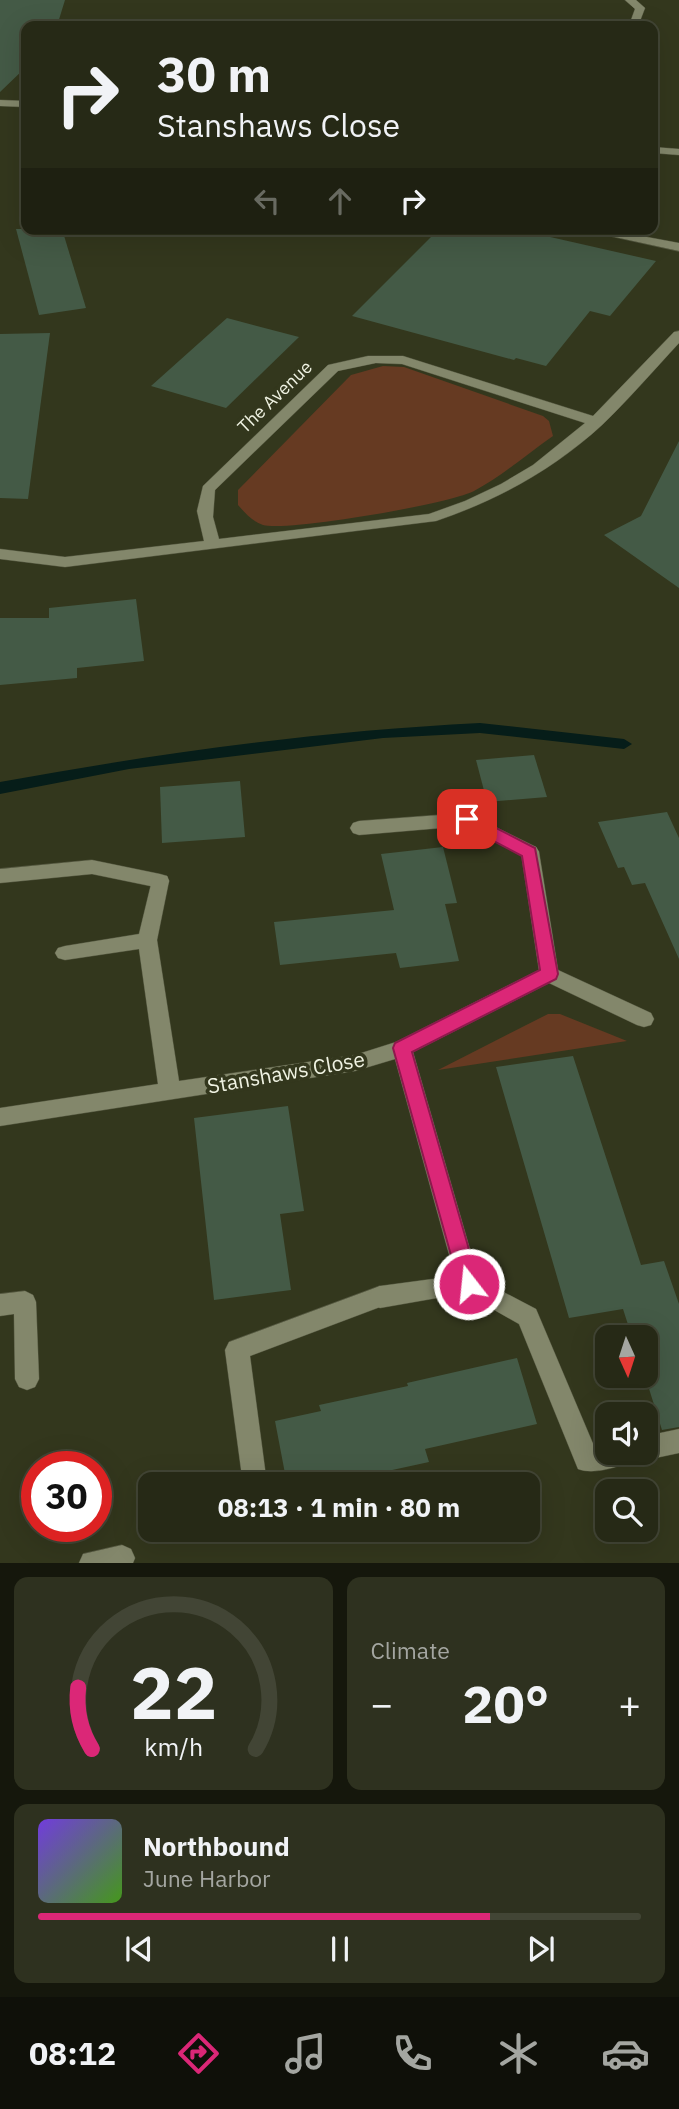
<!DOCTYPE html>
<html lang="en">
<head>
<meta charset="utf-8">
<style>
  :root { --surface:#262916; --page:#2e311f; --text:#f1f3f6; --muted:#a4a6a1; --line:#424535; --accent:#db2777 }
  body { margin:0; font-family:"IBM Plex Sans",sans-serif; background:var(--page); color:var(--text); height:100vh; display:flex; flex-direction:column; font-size:26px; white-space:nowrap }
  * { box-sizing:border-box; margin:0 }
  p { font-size:23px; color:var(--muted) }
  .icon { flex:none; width:38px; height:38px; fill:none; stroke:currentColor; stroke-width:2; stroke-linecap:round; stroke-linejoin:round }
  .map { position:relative; height:1563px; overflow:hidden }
  .details { display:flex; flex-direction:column; gap:14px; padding:14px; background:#15170c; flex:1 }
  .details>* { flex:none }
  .banner { position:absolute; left:21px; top:21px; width:637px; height:214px; border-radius:14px; box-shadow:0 7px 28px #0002,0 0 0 2px var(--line); background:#262916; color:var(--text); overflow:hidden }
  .needle { width:46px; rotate:177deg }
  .fabs { position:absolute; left:595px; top:1325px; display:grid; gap:14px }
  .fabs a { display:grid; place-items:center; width:63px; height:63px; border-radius:14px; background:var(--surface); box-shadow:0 7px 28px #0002,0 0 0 2px var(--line); font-size:35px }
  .speed { position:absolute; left:21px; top:1451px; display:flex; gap:14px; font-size:35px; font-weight:700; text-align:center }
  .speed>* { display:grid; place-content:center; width:91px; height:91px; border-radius:50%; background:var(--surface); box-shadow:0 7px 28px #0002,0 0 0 2px var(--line); line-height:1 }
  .speed .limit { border:10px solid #d22; background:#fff; color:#111 }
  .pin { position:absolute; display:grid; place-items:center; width:60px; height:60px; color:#fff; margin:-30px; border-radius:14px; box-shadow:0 4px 10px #0006 }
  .me { position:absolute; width:77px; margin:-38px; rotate:344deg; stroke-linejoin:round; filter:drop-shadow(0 0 5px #0008) }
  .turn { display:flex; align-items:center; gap:24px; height:147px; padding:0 21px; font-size:32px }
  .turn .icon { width:91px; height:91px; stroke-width:2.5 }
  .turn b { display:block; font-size:49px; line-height:60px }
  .lanes { display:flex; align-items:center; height:66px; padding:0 21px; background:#0003; justify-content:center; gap:35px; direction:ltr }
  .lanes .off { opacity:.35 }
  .big { font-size:52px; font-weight:800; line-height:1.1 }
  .details .widget { flex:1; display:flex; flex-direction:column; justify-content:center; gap:10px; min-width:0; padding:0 24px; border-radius:14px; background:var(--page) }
  .details .dial { align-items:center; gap:0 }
  .dial svg { height:182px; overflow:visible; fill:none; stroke:var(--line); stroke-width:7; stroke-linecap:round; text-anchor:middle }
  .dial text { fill:var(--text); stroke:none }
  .song { display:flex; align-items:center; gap:21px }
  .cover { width:84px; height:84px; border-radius:10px; background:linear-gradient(135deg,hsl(260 70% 55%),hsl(100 70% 35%)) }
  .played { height:7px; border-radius:4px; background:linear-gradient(90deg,var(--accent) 75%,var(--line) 75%) }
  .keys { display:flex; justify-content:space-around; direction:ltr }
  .heat { display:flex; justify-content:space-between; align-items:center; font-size:38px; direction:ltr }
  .details .tiles { flex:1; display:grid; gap:14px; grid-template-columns:1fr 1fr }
  .widget:last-child { grid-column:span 2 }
  .trip { position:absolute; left:138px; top:1472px; width:402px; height:70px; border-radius:14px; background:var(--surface); box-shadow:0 7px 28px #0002,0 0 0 2px var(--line); font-weight:800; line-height:70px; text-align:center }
  .menu { display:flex; height:112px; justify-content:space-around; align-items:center; background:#0f1009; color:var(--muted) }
  .menu .icon { width:49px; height:49px }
  .menu .on { color:var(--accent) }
  .menu b { font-size:32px; color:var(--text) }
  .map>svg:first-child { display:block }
</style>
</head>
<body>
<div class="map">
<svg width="679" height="1563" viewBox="0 0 679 1563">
  <rect width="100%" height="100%" fill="#33371d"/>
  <g fill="#663a22">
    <path d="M383,366l21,1 139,49 6,5 4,15c-26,18 -52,41 -79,55 -25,13 -187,41 -211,34 -11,-4 -18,-12 -25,-20v-15l113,-115z"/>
    <path d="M548,1014h12l67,27 -189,29z"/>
  </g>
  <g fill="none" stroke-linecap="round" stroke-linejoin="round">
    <path fill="#061d19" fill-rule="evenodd" d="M480,723l144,16 8,5 -8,5 -144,-16 -97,5 -254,31 -129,25v-12c159,-29 319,-51 480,-59z"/>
  </g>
  <g fill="#445a46">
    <path d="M0,0h65l-8,26h-31v41l-26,25z"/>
    <path d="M16,229h46l24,79 -47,7z"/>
    <path d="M439,229h76l141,32 -46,55 -20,-5 -44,55 -30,-8 -2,2 -162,-44z"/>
    <path d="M227,318l72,19 -73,71 -75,-22z"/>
    <path d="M50,333l-22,166 -28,-1v-164z"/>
    <path d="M679,441v147l-75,-53 37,-19z"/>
    <path d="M136,599l8,62 -67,7v10l-77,7v-67h49v-10z"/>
    <path d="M534,755l13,42 -60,5 -11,-42z"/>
    <path d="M240,781l5,56 -83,6 -2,-56z"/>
    <path d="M667,812l12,26v121l-34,-76 -13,2 -8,-18 -6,1 -20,-46z"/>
    <path d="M443,847l14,56 -12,1 14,57 -59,7 -4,-15 -116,12 -6,-43 120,-12 -13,-56z"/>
    <path d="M573,1056l68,209 23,-4 15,43v123l-17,3 -17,-54 1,-39h-14l-9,-28 -54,9 -73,-251z"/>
    <path d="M288,1106l16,105 -24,3 11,76 -77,10 -20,-182z"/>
    <path d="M517,1358l20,66 -112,25 4,13 -101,22h-41l-12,-63 46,-10 -2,-6 89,-19 -1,-3z"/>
  </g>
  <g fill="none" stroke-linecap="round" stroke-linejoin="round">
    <g stroke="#52553e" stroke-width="1">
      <g id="service">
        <path d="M625,0h11l9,8 -5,13 -6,5h-11l8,-6 4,-11z"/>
        <path d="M467,813l69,34 3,5 -3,5h-12l-59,-31 -106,9 -6,-2 -3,-5 3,-5 6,-2z"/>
        <path d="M92,860l68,14 7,2 2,5 -2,5 -7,2 -68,-14 -92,9v-14z"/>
        <path d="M469,1274l67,35 58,137 13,-2v8h39v-16l33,-7v24l-33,7 -10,-7 -3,8c-16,6 -39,14 -55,8l-59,-145 -58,-33 -3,-7 3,-7z"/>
        <path d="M380,1286l8,4 3,7 -3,7 -138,52 17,128h-24l-18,-134 4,-8z"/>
        <path d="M25,1291l8,4 3,7 3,77 -4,8 -8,3 -8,-3 -4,-8 -1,-65 -14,2v-22z"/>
        <path d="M122,1545l9,4 4,9 -2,5h-54l4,-9z"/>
      </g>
    </g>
    <g stroke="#52553e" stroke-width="1">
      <g id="minor">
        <path d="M0,100l26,1v6l-26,-1z"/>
        <path d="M653,147l26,2v6l-26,-2z"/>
        <path d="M578,229h26l75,14v8z"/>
        <path d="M679,331v12c-25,27 -51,57 -77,82 -48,44 -104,75 -166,96l-371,46 -65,-8v-10l65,8 139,-16 -7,-30 6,-25 125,-121 40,-9h35l190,60 81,-84zM376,363l26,1 183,59 -52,42 -32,19 -36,17 -36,13 -210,25 -6,-22 2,-27 123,-119z"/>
        <path d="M530,845l6,2 3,5 19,118 93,43 3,6 -3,6 -7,2 -7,-2 -88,-42 -136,69 67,232 -3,7 -97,17 -8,-4 -3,-7 3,-7 8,-4 75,-10 -60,-217 -40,12 -355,55v-18l158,-24 -19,-135 -74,11 -7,-2 -3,-5 3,-5 7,-2 74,-12 14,-58h14l2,5 -12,59 22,141 176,-26 41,-13 143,-72 -18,-118 3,-5z"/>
      </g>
    </g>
    <use href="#service" fill="#83876b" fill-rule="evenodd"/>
    <use href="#minor" fill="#83876b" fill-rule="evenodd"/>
  </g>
  <path fill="#db2777" stroke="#8e194d" stroke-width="2" d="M467,813l68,35 23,126 -2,5 -144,73 67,232 -3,6 -7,3 -7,-3 -3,-6 -66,-236 2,-5 145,-73 -18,-114 -61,-32 -2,-5z"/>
  <g text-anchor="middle" stroke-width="7" stroke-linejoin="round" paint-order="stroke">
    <g font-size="18" fill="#eff2e2" stroke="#33371d">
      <text transform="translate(275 397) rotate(-44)" y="6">The Avenue</text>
    </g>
    <g font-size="21" fill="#eff2e2" stroke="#33371d">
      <text transform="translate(286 1073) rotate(-10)" y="7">Stanshaws Close</text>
    </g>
  </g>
</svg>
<div class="fabs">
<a><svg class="needle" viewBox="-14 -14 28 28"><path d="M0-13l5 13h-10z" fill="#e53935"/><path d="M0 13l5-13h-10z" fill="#a4a6a1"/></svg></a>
<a><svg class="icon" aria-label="sound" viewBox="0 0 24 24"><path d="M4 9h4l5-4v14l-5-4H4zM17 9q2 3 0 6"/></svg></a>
<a><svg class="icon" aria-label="search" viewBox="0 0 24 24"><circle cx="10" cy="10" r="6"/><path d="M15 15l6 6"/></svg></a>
</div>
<div class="speed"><div class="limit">30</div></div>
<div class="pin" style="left:467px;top:819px;background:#d93025"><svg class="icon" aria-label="arrive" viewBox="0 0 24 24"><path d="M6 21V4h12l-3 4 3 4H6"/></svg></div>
<svg class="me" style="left:469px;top:1284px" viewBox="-20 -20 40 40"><circle r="17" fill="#db2777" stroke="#fff" stroke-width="3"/><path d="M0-11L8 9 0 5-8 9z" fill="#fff"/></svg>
<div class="trip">08:13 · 1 min · 80 m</div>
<div class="banner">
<div class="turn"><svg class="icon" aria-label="right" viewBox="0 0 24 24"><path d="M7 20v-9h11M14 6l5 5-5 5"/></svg><div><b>30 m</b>Stanshaws Close</div></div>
<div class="lanes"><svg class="icon off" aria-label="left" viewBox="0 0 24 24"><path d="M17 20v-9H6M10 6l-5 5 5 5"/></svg><svg class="icon off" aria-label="ahead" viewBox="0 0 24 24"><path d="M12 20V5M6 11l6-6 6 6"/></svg><svg class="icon" aria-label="right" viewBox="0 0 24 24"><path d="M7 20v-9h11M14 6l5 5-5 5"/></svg></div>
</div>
</div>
<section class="details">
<div class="tiles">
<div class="widget dial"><svg viewBox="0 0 100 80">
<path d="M14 69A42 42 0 1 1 86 69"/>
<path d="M14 69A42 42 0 0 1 8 42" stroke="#db2777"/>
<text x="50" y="56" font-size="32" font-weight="700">22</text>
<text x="50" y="72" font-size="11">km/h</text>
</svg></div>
<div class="widget"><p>Climate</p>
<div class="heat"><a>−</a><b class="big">20°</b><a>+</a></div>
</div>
<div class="widget">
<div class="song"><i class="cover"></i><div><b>Northbound</b><p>June Harbor</p></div></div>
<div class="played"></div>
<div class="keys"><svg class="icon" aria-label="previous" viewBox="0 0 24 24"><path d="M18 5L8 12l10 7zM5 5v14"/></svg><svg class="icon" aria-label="pause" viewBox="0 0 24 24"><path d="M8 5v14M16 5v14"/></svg><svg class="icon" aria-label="next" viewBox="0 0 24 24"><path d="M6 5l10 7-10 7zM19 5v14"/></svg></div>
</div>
</div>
</section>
<nav class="menu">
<b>08:12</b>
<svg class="icon on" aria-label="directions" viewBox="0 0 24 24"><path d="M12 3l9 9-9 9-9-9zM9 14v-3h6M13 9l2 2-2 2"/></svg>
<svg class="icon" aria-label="music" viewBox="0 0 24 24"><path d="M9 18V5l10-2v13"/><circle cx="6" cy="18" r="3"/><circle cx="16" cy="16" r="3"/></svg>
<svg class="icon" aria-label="phone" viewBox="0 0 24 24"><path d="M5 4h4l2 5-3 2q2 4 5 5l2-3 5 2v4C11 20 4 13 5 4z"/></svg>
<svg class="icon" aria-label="climate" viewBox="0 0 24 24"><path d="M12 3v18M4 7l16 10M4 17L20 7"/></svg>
<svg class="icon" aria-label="car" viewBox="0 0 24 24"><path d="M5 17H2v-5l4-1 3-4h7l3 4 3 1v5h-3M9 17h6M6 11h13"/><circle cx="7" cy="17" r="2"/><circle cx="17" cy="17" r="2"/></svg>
</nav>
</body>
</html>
